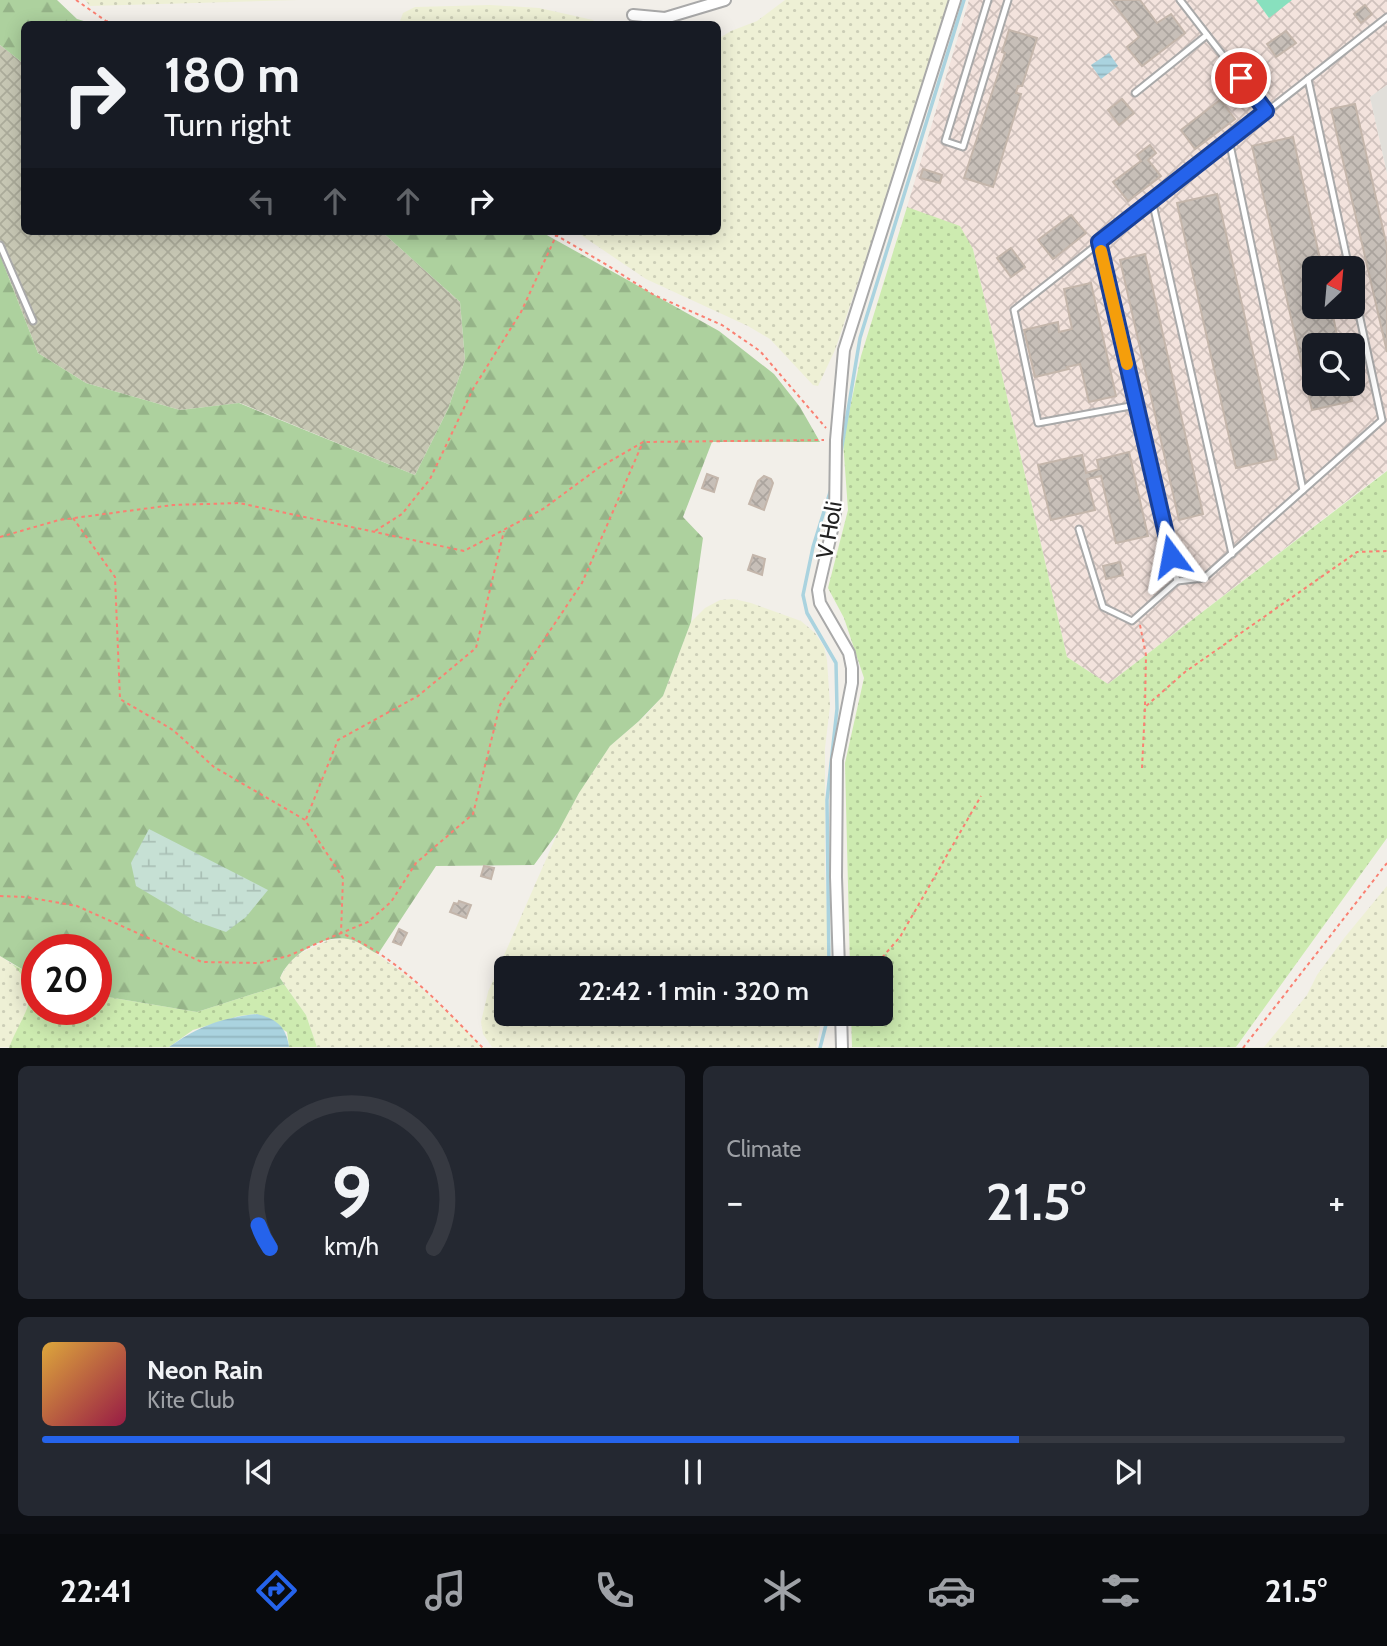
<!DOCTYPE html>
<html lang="en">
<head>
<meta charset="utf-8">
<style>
  :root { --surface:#171b24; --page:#242831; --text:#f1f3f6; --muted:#9ea1a6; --line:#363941; --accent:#2563eb }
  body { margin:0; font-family:Cabin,sans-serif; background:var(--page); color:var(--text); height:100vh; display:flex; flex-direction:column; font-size:26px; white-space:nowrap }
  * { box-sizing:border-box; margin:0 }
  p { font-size:23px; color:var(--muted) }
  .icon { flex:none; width:38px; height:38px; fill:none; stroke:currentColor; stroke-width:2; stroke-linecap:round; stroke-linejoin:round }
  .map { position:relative; height:1048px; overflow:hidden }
  .sheet { display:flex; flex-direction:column; gap:18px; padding:18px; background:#0d0f14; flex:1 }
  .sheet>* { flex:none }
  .banner { position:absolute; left:21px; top:21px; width:700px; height:214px; border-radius:10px; box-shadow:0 4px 18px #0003; background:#171b24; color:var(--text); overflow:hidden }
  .needle { width:46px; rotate:26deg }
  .controls { position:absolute; left:1302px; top:256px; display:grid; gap:14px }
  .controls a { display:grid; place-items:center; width:63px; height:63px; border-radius:10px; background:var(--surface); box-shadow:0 4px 18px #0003; font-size:35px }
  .speed { position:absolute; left:21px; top:934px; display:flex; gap:14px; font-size:35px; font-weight:700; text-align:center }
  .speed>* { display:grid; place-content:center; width:91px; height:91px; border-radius:50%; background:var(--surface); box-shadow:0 4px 18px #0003; line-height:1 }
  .speed .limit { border:10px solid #d22; background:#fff; color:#111 }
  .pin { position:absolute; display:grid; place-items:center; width:60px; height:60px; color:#fff; margin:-30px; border:4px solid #fff; border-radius:50%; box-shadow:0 2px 7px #0007 }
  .me { position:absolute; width:77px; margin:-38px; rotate:347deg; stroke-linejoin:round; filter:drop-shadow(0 0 5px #0008) }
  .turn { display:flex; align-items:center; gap:24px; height:147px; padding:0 28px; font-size:32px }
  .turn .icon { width:91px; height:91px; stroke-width:2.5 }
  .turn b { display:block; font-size:49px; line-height:60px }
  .lanes { display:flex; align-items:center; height:66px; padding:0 28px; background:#0003; justify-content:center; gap:35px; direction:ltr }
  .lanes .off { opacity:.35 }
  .big { font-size:52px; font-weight:600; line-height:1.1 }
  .sheet .card { flex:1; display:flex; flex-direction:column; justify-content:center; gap:10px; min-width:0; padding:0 24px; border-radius:10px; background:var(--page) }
  .sheet .dial { align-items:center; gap:0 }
  .dial svg { height:182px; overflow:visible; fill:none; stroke:var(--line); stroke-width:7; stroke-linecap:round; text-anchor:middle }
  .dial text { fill:var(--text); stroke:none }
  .song { display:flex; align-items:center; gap:21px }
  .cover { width:84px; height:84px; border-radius:10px; background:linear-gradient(135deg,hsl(40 70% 55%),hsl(340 70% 35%)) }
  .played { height:7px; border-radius:4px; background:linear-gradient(90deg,var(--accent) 75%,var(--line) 75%) }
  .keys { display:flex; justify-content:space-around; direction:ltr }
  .heat { display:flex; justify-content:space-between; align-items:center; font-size:38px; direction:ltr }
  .sheet .tiles { flex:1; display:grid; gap:18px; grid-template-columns:1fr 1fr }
  .card:last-child { grid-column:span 2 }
  .trip { position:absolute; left:494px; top:956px; width:399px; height:70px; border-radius:10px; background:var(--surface); box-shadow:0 4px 18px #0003; font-weight:600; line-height:70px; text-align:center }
  .tab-bar { display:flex; height:112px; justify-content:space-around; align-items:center; background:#090b0e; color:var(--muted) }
  .tab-bar .icon { width:49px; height:49px }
  .tab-bar .selected { color:var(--accent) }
  .tab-bar b { font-size:32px; color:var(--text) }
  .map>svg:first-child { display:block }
</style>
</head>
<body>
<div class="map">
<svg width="1387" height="1048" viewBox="0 0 1387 1048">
  <defs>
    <pattern id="military-cross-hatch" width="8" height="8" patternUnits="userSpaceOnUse" patternTransform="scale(1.75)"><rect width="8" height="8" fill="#f3e3dd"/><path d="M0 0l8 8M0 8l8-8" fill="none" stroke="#d0c2bd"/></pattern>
    <pattern id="construction-cross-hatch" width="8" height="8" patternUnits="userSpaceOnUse" patternTransform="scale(1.75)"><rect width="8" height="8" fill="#c7c7b4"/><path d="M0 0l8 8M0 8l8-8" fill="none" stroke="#abab9a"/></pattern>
    <pattern id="farmland-dots" width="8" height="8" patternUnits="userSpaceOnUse" patternTransform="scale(1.75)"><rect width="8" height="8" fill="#eef0d5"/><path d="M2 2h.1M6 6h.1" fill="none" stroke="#ccceb7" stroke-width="1.8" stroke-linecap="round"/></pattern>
    <pattern id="grass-dots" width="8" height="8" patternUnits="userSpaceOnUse" patternTransform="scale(1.75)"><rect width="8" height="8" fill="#cdebb0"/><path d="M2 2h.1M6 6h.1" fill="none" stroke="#b0c997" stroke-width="1.8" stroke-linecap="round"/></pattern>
    <pattern id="forest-firs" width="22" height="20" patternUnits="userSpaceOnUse" patternTransform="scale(1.75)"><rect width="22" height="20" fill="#add19e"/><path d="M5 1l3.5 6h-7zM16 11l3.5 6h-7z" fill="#95b388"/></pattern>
    <pattern id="wetland-marsh" width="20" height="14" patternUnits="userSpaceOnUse" patternTransform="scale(1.75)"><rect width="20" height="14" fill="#c6e0d4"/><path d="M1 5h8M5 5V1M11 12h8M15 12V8" fill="none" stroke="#aac0b6"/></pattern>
    <pattern id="water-rules" width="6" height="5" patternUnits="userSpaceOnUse" patternTransform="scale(1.75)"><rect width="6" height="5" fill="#aad3df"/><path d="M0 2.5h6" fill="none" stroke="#92b5bf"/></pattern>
    <pattern id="building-cross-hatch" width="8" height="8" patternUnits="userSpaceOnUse" patternTransform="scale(1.75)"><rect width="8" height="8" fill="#c7bfb8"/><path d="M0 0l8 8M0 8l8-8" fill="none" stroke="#aba49e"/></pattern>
  </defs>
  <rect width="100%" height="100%" fill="#f2efe9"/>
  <path fill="url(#military-cross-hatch)" fill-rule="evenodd" d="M969,0h418v85l-17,12 17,76v297l-279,214 -41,-27 -94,-408 -66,-42zM1314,268h39v38h-39zM1314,345h39v38h-39z"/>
  <path fill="#e1dfda" d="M1387,85v88l-17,-76z"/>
  <path fill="url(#construction-cross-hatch)" d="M0,45l24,19v167h357l79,71 5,58 -17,49 -33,66 -175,-72 -60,7 -94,-27 -48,-30 -38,-98z"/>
  <g fill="url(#farmland-dots)">
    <path d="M85,0h214l-209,6z"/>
    <path d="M785,0h164l-44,143 -70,207 -17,36 -5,-1 -43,-46 -22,-13 -102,-47 -71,-48h143v-192l13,-8 26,-10z"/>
    <path d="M490,5l49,3 54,12 5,4h-199l4,-11 12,-6z"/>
    <path d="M734,599l17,4 50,18 14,12 9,14 3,13 3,46 -5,42v121l4,99h-323v45h317l-7,34h-324l-9,-13 -2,-12 7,-30 70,-160 21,-39 31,-47 35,-30 18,-20 28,-74 14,-14 15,-8z"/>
    <path d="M1387,886v161h-123l43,-52 10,-20 28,-38z"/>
    <path d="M347,938l17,7 46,33 44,40 28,29h-165l-11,-32 -26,-37 10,-17 9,-7 30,-14z"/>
    <path d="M0,956l12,8 14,13 4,16 -1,15 -20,39h-9z"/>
  </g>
  <g fill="url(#grass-dots)">
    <path d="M907,207l53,19 13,23 94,408 41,27 279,-213v367l-151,209h-384l-1,-34h29v-45h-30l-5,-205 19,-85 -20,-60 -16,-30 20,-78 -5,-69 18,-85z"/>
    <path d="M12,964l25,13v33h59v-15l101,17 87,-28 22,31 11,32h-28l-2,-15 -30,-18 -18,2 -46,14 -24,17 -160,1c13,-36 37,-51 3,-84z"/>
  </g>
  <g fill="url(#forest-firs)">
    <path d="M0,0h57l20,19 17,5h-70v40l-24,-19z"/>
    <path d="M381,231h153l11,3 174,97 55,43 26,33 20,35h-108l-29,75 20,21 -12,84 -28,74 -24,25 -29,25 -31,47 -21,39 -24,33 -98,1 -58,88c-10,-4 -18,-13 -30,-15 -25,-5 -59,16 -68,39l4,6 -87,28 -101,-17v-45h-59v28l-37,-22v-701l38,98 48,30 94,27 59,-7 176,72 33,-66 17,-49 -5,-58z"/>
  </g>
  <path fill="url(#wetland-marsh)" d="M149,829l119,61 -22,27 -20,15 -31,-11 -59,-35 -5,-23z"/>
  <path fill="#88e0be" d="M1256,0h36l-23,18z"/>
  <g fill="url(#water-rules)">
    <path d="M1109,53l9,13 -17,13 -10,-14z"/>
    <path d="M257,1014c20,5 29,13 32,33h-120c30,-21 52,-29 88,-33z"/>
  </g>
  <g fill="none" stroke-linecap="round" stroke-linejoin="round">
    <g stroke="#aad3df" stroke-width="3.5">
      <path d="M840,458l20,-120 104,-338"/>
      <path d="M829,968l-2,-168 10,-91 -1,-46 -29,-50 -4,-18 10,-48 18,-58"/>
      <path d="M820,1048l9,-35"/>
    </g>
  </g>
  <g fill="url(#building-cross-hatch)" stroke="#c4b6ab" stroke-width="2">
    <path d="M1111,0h29l17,23 14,-9 14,19 -43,33 -15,-19 12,-10z"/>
    <path d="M1365,5l7,9 -11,9 -7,-9z"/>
    <path d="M1009,30l28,8 -15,48h-4l-2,7 5,1 -28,93 -29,-9 41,-125 -3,-1z"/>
    <path d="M1286,31l10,12 -20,14 -9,-13z"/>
    <path d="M1122,99l12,14 -15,12 -11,-15z"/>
    <path d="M1220,100l15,19 -40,30 -14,-19z"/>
    <path d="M1355,104l32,143v105l-56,-243z"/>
    <path d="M1293,137l29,131h-8v38h17l8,39h-25v38h34l4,18 -40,9 -60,-264z"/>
    <path d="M1150,145l6,8 -8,7 13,16 -33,25 -15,-19 28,-21 -4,-6z"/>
    <path d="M923,169l19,6 -2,8 -20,-5z"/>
    <path d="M1217,194l60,265 -41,9 -59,-265z"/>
    <path d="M1071,215l15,18 -33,26 -15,-19z"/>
    <path d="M1011,248l14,19 -14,10 -14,-19z"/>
    <path d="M1145,254l58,260 -24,6 -59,-260z"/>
    <path d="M1091,283l25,113 -27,6 -9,-38 -13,3 2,2 -34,8 -11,-47 34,-8 1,10 13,-3 -8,-40z"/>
    <path d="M1129,452l19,84 -32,7 -15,-67 -14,3 8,31 -44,10 -13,-55 44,-10 4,18 13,-4 -2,-9z"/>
    <path d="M707,474l11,4 -4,14 -12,-4z"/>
    <path d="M764,476l7,3 2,4 -9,27 -15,-6 9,-23z"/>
    <path d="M753,555l12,4 -3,16 -14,-5z"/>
    <path d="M1120,562l3,13 -17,4 -3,-13z"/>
    <path d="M484,866l10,2 -3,11 -10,-3z"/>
    <path d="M459,901l12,4 -5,13 -16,-6 4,-9 4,1z"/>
    <path d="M399,929l8,4 -6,12 -8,-3z"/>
  </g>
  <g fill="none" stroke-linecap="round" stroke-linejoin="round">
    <g stroke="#a9a9a9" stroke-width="9">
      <g id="lane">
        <path d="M988,0l-43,141 18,6 45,-147"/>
        <path d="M1180,0l86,111"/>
        <path d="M1308,79l41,189"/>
        <path d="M1135,93l72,-58"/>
        <path d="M1229,140l74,350"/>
        <path d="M1152,200l80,354"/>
        <path d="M1099,242l78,339"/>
        <path d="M0,245l33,76"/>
        <path d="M1136,405l-98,18 -24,-113 373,-293"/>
        <path d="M1079,529l24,78 29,14 45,-40 27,-3 178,-158 -29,-134"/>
      </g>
    </g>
    <g stroke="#a9a9a9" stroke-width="14">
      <g id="street">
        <path d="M633,15l32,3 60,-18"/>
        <path d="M839,968l-3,-91 1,-117 15,-77v-15l-3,-15 -29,-50 -2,-13 17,-73 1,-77 8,-90 111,-350"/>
        <path d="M841,1013l1,35"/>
      </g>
    </g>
    <g stroke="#fa8072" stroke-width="2" stroke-dasharray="3.5 3.5" stroke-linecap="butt">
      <path d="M76,0l30,21 13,3"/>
      <path d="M549,231l58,34 47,30 68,30 38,26 66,77"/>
      <path d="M73,518l42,59 5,122 53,31 41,37 91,53 38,58 -2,55 27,-11 23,-20 25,-39 57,-49 27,-109 82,-122 61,-141"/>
      <path d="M375,531l27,-17 28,-35 43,-90 48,-77 35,-76"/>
      <path d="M0,537l59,-17 114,-15 66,-2 225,48 79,-42 57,-42 43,-25 181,-2"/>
      <path d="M1140,625l6,30 -1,51"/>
      <path d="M1142,768l3,-61 40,-35 172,-120 30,-1"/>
      <path d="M306,819l32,-79 80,-44 58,-48 28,-117"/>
      <path d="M0,896l26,1 51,9 125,56 58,1 28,-7 53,-23c56,23 100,72 142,115"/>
      <path d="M873,968l27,-31 81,-141"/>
      <path d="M1243,1048l144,-185"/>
    </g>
    <use href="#lane" stroke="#fff" stroke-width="5"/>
    <use href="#street" stroke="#fff" stroke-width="10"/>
  </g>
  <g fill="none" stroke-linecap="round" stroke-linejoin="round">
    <g stroke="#184099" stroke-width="18">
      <path id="route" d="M1171,556l-72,-314 167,-131 -25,-33"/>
    </g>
    <use href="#route" stroke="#2563eb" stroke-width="12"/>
    <path stroke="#f59e0b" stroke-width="12" d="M1101,251l26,113"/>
  </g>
  <g text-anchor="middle" stroke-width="5" stroke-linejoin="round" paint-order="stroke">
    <g font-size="23" fill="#222" stroke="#fff">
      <text transform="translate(829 530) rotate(-80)" y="8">V Holi</text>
    </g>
  </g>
</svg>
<div class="controls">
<a><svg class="needle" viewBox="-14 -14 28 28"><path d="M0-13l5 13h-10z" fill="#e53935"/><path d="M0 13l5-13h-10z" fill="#9ea1a6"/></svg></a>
<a><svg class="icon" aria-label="search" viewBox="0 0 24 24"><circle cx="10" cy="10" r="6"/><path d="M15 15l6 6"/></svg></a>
</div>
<div class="speed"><div class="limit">20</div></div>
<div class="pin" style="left:1241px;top:78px;background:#d93025"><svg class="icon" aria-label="arrive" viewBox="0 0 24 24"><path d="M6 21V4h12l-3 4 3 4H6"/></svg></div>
<svg class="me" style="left:1171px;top:556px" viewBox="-20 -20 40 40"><path d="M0-17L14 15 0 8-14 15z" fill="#2563eb" stroke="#fff" stroke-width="4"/></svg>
<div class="trip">22:42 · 1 min · 320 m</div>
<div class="banner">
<div class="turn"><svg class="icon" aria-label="right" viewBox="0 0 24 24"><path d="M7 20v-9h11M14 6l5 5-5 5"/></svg><div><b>180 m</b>Turn right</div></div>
<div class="lanes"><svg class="icon off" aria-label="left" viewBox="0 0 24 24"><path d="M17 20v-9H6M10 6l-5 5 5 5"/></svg><svg class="icon off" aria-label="ahead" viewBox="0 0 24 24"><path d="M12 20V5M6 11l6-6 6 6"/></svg><svg class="icon off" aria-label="ahead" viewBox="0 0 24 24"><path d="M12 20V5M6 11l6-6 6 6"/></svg><svg class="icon" aria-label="right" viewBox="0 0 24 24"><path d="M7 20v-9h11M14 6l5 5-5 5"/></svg></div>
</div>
</div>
<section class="sheet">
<div class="tiles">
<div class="card dial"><svg viewBox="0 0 100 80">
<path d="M14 69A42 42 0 1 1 86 69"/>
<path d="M14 69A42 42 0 0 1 9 59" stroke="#2563eb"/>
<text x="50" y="56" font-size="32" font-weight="700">9</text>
<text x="50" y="72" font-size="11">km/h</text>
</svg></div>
<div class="card"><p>Climate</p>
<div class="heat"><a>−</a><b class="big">21.5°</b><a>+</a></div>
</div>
<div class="card">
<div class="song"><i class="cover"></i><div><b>Neon Rain</b><p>Kite Club</p></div></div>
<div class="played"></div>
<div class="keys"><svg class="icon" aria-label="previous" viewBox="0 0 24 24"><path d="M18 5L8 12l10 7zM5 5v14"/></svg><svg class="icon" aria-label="pause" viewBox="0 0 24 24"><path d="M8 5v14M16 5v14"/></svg><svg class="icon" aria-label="next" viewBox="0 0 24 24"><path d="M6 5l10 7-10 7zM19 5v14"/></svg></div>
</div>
</div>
</section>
<nav class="tab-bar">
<b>22:41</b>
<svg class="icon selected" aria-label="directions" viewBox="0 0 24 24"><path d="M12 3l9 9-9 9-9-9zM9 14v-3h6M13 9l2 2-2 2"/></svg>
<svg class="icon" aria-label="music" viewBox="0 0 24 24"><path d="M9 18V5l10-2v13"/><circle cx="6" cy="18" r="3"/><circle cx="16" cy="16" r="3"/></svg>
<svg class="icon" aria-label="phone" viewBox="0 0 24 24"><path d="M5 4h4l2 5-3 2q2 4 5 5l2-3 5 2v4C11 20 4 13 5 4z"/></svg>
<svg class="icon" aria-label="climate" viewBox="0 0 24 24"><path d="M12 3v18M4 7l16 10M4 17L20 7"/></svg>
<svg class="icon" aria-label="car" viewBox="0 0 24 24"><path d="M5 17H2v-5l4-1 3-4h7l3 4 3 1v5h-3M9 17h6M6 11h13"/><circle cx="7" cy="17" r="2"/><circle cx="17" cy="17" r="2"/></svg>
<svg class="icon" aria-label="filters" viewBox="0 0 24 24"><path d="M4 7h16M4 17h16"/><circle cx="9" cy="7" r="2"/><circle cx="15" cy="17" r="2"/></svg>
<b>21.5°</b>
</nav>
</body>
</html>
